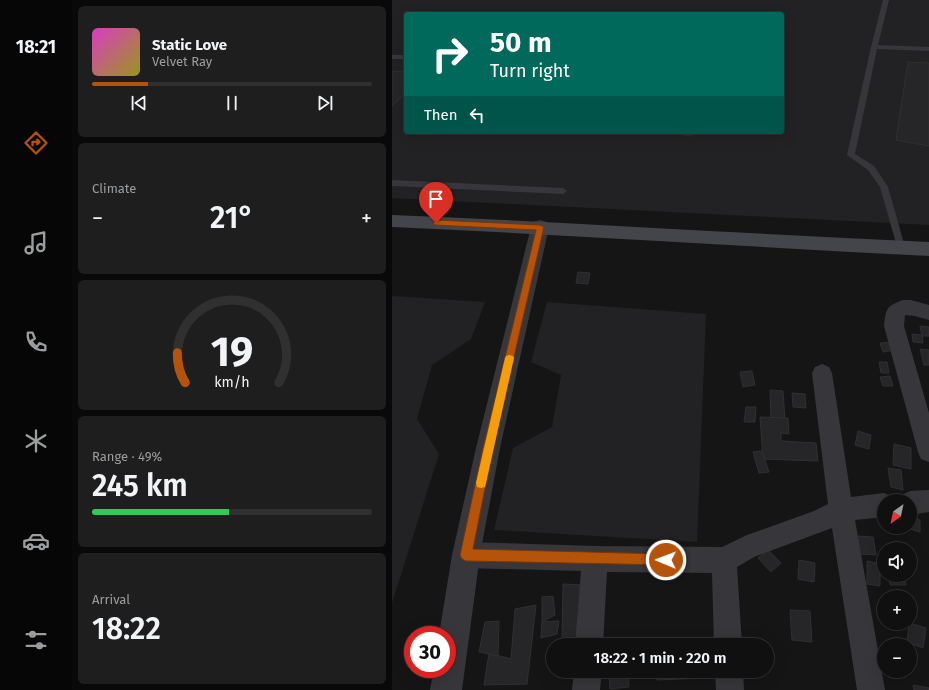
<!DOCTYPE html>
<html lang="en">
<head>
<meta charset="utf-8">
<style>
  :root { --surface:#101010; --page:#1e1e1e; --text:#f1f3f6; --muted:#9c9d9f; --line:#303030; --accent:#b45309 }
  body { margin:0; font-family:"Fira Sans",sans-serif; background:var(--page); color:var(--text); height:100vh; display:flex; flex-direction:column; font-size:15px; white-space:nowrap }
  * { box-sizing:border-box; margin:0 }
  p { font-size:13px; color:var(--muted) }
  .icon { flex:none; width:22px; height:22px; fill:none; stroke:currentColor; stroke-width:2; stroke-linecap:round; stroke-linejoin:round }
  .map { position:relative; flex:1; overflow:hidden }
  .details { display:flex; flex-direction:column; gap:6px; padding:6px; background:#090909; width:320px }
  .details>* { flex:none }
  .banner { position:absolute; left:12px; top:12px; width:380px; height:122px; border-radius:4px; box-shadow:0 4px 16px #0002,0 0 0 1px var(--line); background:#00695c; color:#fff; overflow:hidden }
  .needle { width:26px; rotate:213deg }
  .buttons { position:absolute; left:485px; top:494px; display:grid; gap:8px }
  .buttons a { display:grid; place-items:center; width:40px; height:40px; border-radius:50%; background:var(--surface); box-shadow:0 4px 16px #0002,0 0 0 1px var(--line); font-size:20px }
  .speed { position:absolute; left:12px; top:626px; display:flex; gap:8px; font-size:20px; font-weight:700; text-align:center }
  .speed>* { display:grid; place-content:center; width:52px; height:52px; border-radius:50%; background:var(--surface); box-shadow:0 4px 16px #0002,0 0 0 1px var(--line); line-height:1 }
  .speed .limit { border:6px solid #d22; background:#fff; color:#111 }
  .pin { position:absolute; display:grid; place-items:center; width:34px; height:34px; color:#fff; margin:-41px -17px; border-radius:50% 50% 50% 0; rotate:-45deg; box-shadow:0 0 4px #0007 }
  .pin .icon { rotate:45deg }
  .me { position:absolute; width:44px; margin:-22px; rotate:271deg; stroke-linejoin:round; filter:drop-shadow(0 0 3px #0008) }
  .turn { display:flex; align-items:center; gap:14px; height:84px; padding:0 20px; font-size:18px }
  .turn .icon { width:52px; height:52px; stroke-width:2.5 }
  .turn b { display:block; font-size:28px; line-height:34px }
  .then { display:flex; align-items:center; height:38px; padding:0 20px; background:#0003; gap:8px; font-size:15px }
  .big { font-size:30px; font-weight:600; line-height:1.1 }
  .details .card { flex:1; display:flex; flex-direction:column; justify-content:center; gap:6px; min-width:0; padding:0 14px; border-radius:6px; background:var(--page) }
  .details .dial { align-items:center; gap:0 }
  .dial svg { height:104px; overflow:visible; fill:none; stroke:var(--line); stroke-width:7; stroke-linecap:round; text-anchor:middle }
  .dial text { fill:var(--text); stroke:none }
  .song { display:flex; align-items:center; gap:12px }
  .cover { width:48px; height:48px; border-radius:6px; background:linear-gradient(135deg,hsl(310 70% 55%),hsl(60 70% 35%)) }
  .played { height:4px; border-radius:2px; background:linear-gradient(90deg,var(--accent) 20%,var(--line) 20%) }
  .keys { display:flex; justify-content:space-around; direction:ltr }
  .heat { display:flex; justify-content:space-between; align-items:center; font-size:22px; direction:ltr }
  .charge { height:6px; border-radius:3px; background:linear-gradient(90deg,#34c759 49%,var(--line) 0) }
  .trip { position:absolute; left:154px; top:638px; width:228px; height:40px; border-radius:20px; background:var(--surface); box-shadow:0 4px 16px #0002,0 0 0 1px var(--line); font-weight:600; line-height:40px; text-align:center }
  main { display:flex; flex:1; min-height:0 }
  .dock { display:flex; flex-direction:column; width:72px; justify-content:space-around; align-items:center; background:#060606; color:var(--muted) }
  .dock .icon { width:28px; height:28px }
  .dock .active { color:var(--accent) }
  .dock b { font-size:18px; color:var(--text) }
  .map>svg:first-child { display:block }
</style>
</head>
<body>
<main>
<nav class="dock">
<b>18:21</b>
<svg class="icon active" aria-label="directions" viewBox="0 0 24 24"><path d="M12 3l9 9-9 9-9-9zM9 14v-3h6M13 9l2 2-2 2"/></svg>
<svg class="icon" aria-label="music" viewBox="0 0 24 24"><path d="M9 18V5l10-2v13"/><circle cx="6" cy="18" r="3"/><circle cx="16" cy="16" r="3"/></svg>
<svg class="icon" aria-label="phone" viewBox="0 0 24 24"><path d="M5 4h4l2 5-3 2q2 4 5 5l2-3 5 2v4C11 20 4 13 5 4z"/></svg>
<svg class="icon" aria-label="climate" viewBox="0 0 24 24"><path d="M12 3v18M4 7l16 10M4 17L20 7"/></svg>
<svg class="icon" aria-label="car" viewBox="0 0 24 24"><path d="M5 17H2v-5l4-1 3-4h7l3 4 3 1v5h-3M9 17h6M6 11h13"/><circle cx="7" cy="17" r="2"/><circle cx="17" cy="17" r="2"/></svg>
<svg class="icon" aria-label="filters" viewBox="0 0 24 24"><path d="M4 7h16M4 17h16"/><circle cx="9" cy="7" r="2"/><circle cx="15" cy="17" r="2"/></svg>
</nav>
<section class="details">
<div class="card">
<div class="song"><i class="cover"></i><div><b>Static Love</b><p>Velvet Ray</p></div></div>
<div class="played"></div>
<div class="keys"><svg class="icon" aria-label="previous" viewBox="0 0 24 24"><path d="M18 5L8 12l10 7zM5 5v14"/></svg><svg class="icon" aria-label="pause" viewBox="0 0 24 24"><path d="M8 5v14M16 5v14"/></svg><svg class="icon" aria-label="next" viewBox="0 0 24 24"><path d="M6 5l10 7-10 7zM19 5v14"/></svg></div>
</div>
<div class="card"><p>Climate</p>
<div class="heat"><a>−</a><b class="big">21°</b><a>+</a></div>
</div>
<div class="card dial"><svg viewBox="0 0 100 80">
<path d="M14 69A42 42 0 1 1 86 69"/>
<path d="M14 69A42 42 0 0 1 8 46" stroke="#b45309"/>
<text x="50" y="56" font-size="32" font-weight="700">19</text>
<text x="50" y="72" font-size="11">km/h</text>
</svg></div>
<div class="card"><p>Range · 49%</p><b class="big">245 km</b><div class="charge"></div></div>
<div class="card"><p>Arrival</p><b class="big">18:22</b></div>
</section>
<div class="map">
<svg width="537" height="690" viewBox="0 0 537 690">
  <rect width="100%" height="100%" fill="#151516"/>
  <g fill="#222123" fill-rule="evenodd">
    <path d="M0,0h537v225l-537,-27zM14,14h376v118h-376z"/>
    <path d="M0,296l93,6 -14,37 -39,26 -15,54 22,35 -47,149z"/>
    <path d="M155,302l159,12 -9,228 -203,-12 19,-82 39,-21 9,-52 -30,-13z"/>
  </g>
  <g fill="#262527" stroke="#302f32">
    <path d="M516,62l21,1v83l-33,-6z"/>
    <path d="M0,71l14,1v20l-14,14z"/>
    <path d="M276,132h24l-2,4z"/>
    <path d="M186,272l12,1 -2,11 -12,-1z"/>
    <path d="M528,326l9,1v9h-7z"/>
    <path d="M520,334l10,1 1,8 -10,-1z"/>
    <path d="M500,342l3,8 -12,2 -3,-9z"/>
    <path d="M528,349l9,1v15h-5z"/>
    <path d="M487,362h8l2,11h-8z"/>
    <path d="M360,371l3,14 -12,2 -3,-15z"/>
    <path d="M498,376l3,10h-10l-3,-9z"/>
    <path d="M378,390l13,1 2,30 -14,-1z"/>
    <path d="M400,393l13,1 1,14 -13,-1z"/>
    <path d="M354,407h10l-1,15h-11z"/>
    <path d="M368,417l28,1 1,16 -8,-1v8l35,2 2,18 -55,-2z"/>
    <path d="M466,431l13,4 -2,14 -14,-4z"/>
    <path d="M502,444l17,4v21l-18,-4z"/>
    <path d="M370,451l7,21 -10,1 -6,-21z"/>
    <path d="M496,468l13,2 2,20 -12,-3z"/>
    <path d="M518,517l10,3v12l-16,-5h6z"/>
    <path d="M465,536l16,1 3,18 -16,-1z"/>
    <path d="M376,550l13,13 -10,9 -13,-14z"/>
    <path d="M407,560l16,3 -1,19 -16,-3z"/>
    <path d="M475,561l13,3v22l-13,-2z"/>
    <path d="M497,575h15l2,10h-16z"/>
    <path d="M171,584l20,1 -6,57 -15,-3z"/>
    <path d="M161,596l2,19 -13,7v-25z"/>
    <path d="M144,605l-9,79 -43,1 5,-32 22,6 4,-50z"/>
    <path d="M398,610l20,1 2,31 -20,-2z"/>
    <path d="M107,621l-1,35 -19,-4 6,-30z"/>
    <path d="M167,621l-2,13 -16,4 1,-16z"/>
    <path d="M517,623l17,5 -3,20 -16,-6z"/>
    <path d="M310,641v4h-46v-1z"/>
    <path d="M217,671h19l1,16 -19,2z"/>
    <path d="M265,671h48v7l-48,2z"/>
    <path d="M521,685l16,3v2h-15z"/>
  </g>
  <g fill="none" stroke-linecap="round" stroke-linejoin="round">
    <g fill="#37363b" fill-rule="evenodd">
      <path d="M491,0h6l-11,45 51,2v4l-52,-2 -22,105 19,12 14,21 17,60 -4,3 -4,-3 -17,-60 -12,-17 -21,-15 24,-108z"/>
      <rect x="0" y="55" width="14" height="4"/>
      <path d="M0,180l171,8 4,3 -4,3 -171,-8z"/>
    </g>
    <g fill="#37363b" fill-rule="evenodd">
      <path d="M511,300h8l18,5v15l-14,-4 -10,-1 -1,11 25,87v49l-8,-3 -3,-7 -34,-126c2,-17 2,-20 19,-26z"/>
      <path d="M430,364l7,3 3,6 19,124 33,-4 8,4 2,4h-10v16l-29,3 30,170h-28l-25,-162 -78,29 -17,10 5,78h-28l-2,-72 -105,-1 -4,73h-28l6,-74 -115,-3 -9,-4 -4,-9 4,-9 9,-4 129,4 127,1 25,-12 67,-24 14,-7 -16,-131 3,-6z"/>
      <path d="M537,490v22l-19,3v-14h-11l3,-6 8,-4z"/>
      <path d="M182,671h28l-2,19h-28z"/>
      <path d="M323,671h28l1,19h-28z"/>
    </g>
    <path fill="#37363b" fill-rule="evenodd" d="M148,220l7,2 2,5 -49,221 -20,107 -18,135h-32l4,-21h13v-34h-8l13,-80 24,-107 55,-221 2,-5z"/>
    <path fill="#44444b" fill-rule="evenodd" d="M0,215c179,7 358,19 537,27v14c-179,-9 -358,-21 -537,-29z"/>
  </g>
  <path fill="#b45309" stroke="#753606" d="M44,220l104,5 4,2 -51,221 -20,101 193,5 4,2 2,4 -2,4 -4,1 -200,-4 -4,-2 -2,-4 23,-107 53,-218 -102,-5 -1,-2z"/>
  <path fill="#f59e0b" d="M117,355l4,1 1,2 -28,125 -1,4 -4,1 -4,-1 -1,-4 29,-125 1,-2z"/>
</svg>
<div class="buttons">
<a><svg class="needle" viewBox="-14 -14 28 28"><path d="M0-13l5 13h-10z" fill="#e53935"/><path d="M0 13l5-13h-10z" fill="#9c9d9f"/></svg></a>
<a><svg class="icon" aria-label="sound" viewBox="0 0 24 24"><path d="M4 9h4l5-4v14l-5-4H4zM17 9q2 3 0 6"/></svg></a>
<a>+</a>
<a>−</a>
</div>
<div class="speed"><div class="limit">30</div></div>
<div class="pin" style="left:44px;top:223px;background:#d93025"><svg class="icon" aria-label="arrive" viewBox="0 0 24 24"><path d="M6 21V4h12l-3 4 3 4H6"/></svg></div>
<svg class="me" style="left:274px;top:560px" viewBox="-20 -20 40 40"><circle r="17" fill="#b45309" stroke="#fff" stroke-width="3"/><path d="M0-11L8 9 0 5-8 9z" fill="#fff"/></svg>
<div class="trip">18:22 · 1 min · 220 m</div>
<div class="banner">
<div class="turn"><svg class="icon" aria-label="right" viewBox="0 0 24 24"><path d="M7 20v-9h11M14 6l5 5-5 5"/></svg><div><b>50 m</b>Turn right</div></div>
<div class="then">Then<svg class="icon" aria-label="left" viewBox="0 0 24 24"><path d="M17 20v-9H6M10 6l-5 5 5 5"/></svg></div>
</div>
</div>
</main>
</body>
</html>
